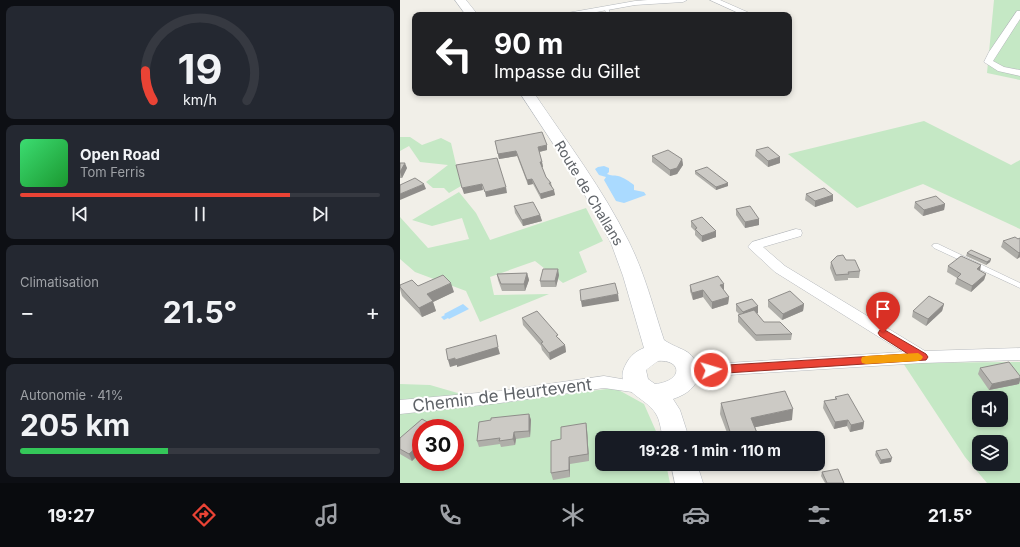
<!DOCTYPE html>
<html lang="fr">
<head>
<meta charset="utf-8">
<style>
  :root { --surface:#171b24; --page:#242831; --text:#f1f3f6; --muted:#9ea1a6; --line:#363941; --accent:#ea4335 }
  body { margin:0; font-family:Inter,sans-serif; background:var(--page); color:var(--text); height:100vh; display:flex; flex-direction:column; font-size:15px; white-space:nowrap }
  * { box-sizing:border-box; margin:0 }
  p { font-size:13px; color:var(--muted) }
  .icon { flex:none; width:22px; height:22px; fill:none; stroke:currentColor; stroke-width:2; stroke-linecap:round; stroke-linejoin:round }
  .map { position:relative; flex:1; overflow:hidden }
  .side { display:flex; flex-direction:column; gap:6px; padding:6px; background:#0d0f14; width:400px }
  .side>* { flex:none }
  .top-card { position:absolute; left:12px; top:12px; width:380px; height:84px; border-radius:8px; box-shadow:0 2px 6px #0003; background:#202124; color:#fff; overflow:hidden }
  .controls { position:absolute; left:572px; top:391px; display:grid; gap:8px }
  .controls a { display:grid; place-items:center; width:36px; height:36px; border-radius:8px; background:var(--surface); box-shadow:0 2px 6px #0003; font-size:20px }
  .speed { position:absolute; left:12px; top:419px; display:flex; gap:8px; font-size:20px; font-weight:700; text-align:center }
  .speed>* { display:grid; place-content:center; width:52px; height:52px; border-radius:50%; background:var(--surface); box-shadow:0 2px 6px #0003; line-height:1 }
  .speed .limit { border:6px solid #d22; background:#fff; color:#111 }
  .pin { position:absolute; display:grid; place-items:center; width:34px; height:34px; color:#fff; margin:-41px -17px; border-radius:50% 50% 50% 0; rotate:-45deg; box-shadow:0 0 4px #0007 }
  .pin .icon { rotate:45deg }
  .me { position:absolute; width:44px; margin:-22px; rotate:85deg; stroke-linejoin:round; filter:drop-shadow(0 0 3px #0008) }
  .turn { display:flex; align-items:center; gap:14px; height:84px; padding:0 16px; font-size:18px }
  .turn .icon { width:52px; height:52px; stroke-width:2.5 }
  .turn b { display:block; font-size:28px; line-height:34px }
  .big { font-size:30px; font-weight:700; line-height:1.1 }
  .side .card { flex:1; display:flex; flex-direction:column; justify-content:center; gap:6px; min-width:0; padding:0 14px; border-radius:8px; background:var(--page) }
  .side .dial { align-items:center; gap:0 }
  .dial svg { height:104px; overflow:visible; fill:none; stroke:var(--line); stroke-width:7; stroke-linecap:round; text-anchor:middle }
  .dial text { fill:var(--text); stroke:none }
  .song { display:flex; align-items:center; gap:12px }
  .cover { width:48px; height:48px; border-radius:6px; background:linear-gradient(135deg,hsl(140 70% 55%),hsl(130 70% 35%)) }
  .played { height:4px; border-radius:2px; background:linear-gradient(90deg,var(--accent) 75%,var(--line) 75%) }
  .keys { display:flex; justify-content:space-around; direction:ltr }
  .heat { display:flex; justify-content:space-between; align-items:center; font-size:22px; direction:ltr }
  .charge { height:6px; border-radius:3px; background:linear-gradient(90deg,#34c759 41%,var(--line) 0) }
  .trip { position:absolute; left:195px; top:431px; width:230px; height:40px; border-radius:8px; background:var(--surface); box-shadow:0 2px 6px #0003; font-weight:700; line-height:40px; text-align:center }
  .tabs { display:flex; height:64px; justify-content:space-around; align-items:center; background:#090b0e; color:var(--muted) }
  .tabs .icon { width:28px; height:28px }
  .tabs .on { color:var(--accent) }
  .tabs b { font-size:18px; color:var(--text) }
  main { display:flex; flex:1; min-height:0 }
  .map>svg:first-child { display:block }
</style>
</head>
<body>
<main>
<section class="side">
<div class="card dial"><svg viewBox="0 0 100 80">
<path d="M14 69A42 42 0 1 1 86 69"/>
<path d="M14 69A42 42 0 0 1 8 46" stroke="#ea4335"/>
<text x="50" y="56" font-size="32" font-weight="700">19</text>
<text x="50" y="72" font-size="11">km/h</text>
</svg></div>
<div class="card">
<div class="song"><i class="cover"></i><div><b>Open Road</b><p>Tom Ferris</p></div></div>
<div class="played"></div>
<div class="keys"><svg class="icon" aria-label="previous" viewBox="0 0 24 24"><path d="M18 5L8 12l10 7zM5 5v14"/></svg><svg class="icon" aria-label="pause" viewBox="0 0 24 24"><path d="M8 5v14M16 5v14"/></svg><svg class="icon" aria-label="next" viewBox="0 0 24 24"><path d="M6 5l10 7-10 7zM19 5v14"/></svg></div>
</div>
<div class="card"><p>Climatisation</p>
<div class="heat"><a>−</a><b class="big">21.5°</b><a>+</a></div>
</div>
<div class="card"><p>Autonomie · 41%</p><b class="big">205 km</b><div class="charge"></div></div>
</section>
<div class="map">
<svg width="620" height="483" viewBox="0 0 620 483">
  <rect width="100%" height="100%" fill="#f1efe8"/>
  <g fill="#c5e8c5" fill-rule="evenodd">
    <path d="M594,0h26v80l-33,-7z"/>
    <path d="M524,121l87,44 9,-5v69l-97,-45 -66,24 -69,-54z"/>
    <path d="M0,137h10l12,8 19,-7 10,5 10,43 -12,7 -5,-5h-11l-7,-6 22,-17 -28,-3 -11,-16 -9,5z"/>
    <path d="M59,192l17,21 14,27 96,-32 17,33 -24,11 8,20 -24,11 -28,-22 -45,16 4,18 55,-1 -69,28 -14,-31 -51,-19 -15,-13v-42l28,31 41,-9 -7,-21 -30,8 -20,-6z"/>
    <path d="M620,362v121h-33l-22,-26 -62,-94zM579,398h22v22h-22zM579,442h22v22h-22z"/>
    <path d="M0,384l30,1 62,18 123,-15 29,16 15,34h-57v26h64l4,19h-270zM21,428h34v34h-34z"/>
  </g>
  <g fill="#aadaff">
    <path d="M204,166l5,2v4l-2,2c4,2 7,1 11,2 5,1 12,6 16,9v5l10,2 2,3 -22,8 -8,-2 -12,-21 2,-3 -7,-2 -4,-6 3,-2z"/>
    <path d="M63,304l6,5 -20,10 -1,-1 -4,2 -3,-3 4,-2 -1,-1z"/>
  </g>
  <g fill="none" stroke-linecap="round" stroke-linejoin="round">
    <g stroke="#b5b8bc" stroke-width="1">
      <g id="service">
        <path d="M206,7l2,1 3,7h-4l-3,-7z"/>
        <path d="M534,244h4l82,39v5l-86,-40 -2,-2z"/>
      </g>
    </g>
    <g stroke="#b5b8bc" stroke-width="1">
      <g id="minor">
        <path d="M248,0h39l-4,2 -48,3 -55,10h-17l4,-2 68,-12z"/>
        <path d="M310,0h10l34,15h-11z"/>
        <path d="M617,11h3v8l-27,42 11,6 16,3v6l-22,-5 -14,-9 5,-10z"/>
        <path d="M396,229l5,1 1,3 -1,3 -38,11 22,19 140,85 95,-3v12l-98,3 -209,13 -28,12 -6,-2 -2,-4 2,-4 32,-14 192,-12 -128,-80 -27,-25 4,-5z"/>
        <path d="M204,376l41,7 2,4 -2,4 -6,2 -35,-5 -104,15 -100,11v-14l100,-9z"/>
      </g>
    </g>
    <g stroke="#b6babf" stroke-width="1">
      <g id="secondary">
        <path d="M55,0h11l12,15h-12z"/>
        <path d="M120,93h14c33,49 69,96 95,149 16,32 24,65 35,98 20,13 26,6 37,32 -5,15 -13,22 -28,27l7,11 9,28h-26c-2,-7 -3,-18 -7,-24 -9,-17 -45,-24 -30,-50 4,-8 10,-13 18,-16l-21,-72 -12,-33 -36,-66zM258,361c24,-2 26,20 -3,23l-7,-5 -2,-9z"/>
        <path d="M271,464h26l6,19h-28z"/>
      </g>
    </g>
    <use href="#service" fill="#fff" fill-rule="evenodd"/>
    <use href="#minor" fill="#fff" fill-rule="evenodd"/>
    <use href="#secondary" fill="#fff" fill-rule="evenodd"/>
  </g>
  <g fill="#afaea9">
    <path d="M95,141l52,9 -8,2 3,10 1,5h-1l4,10 5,6 4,12 -14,4 -8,-15 -5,1 -11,-29 -18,3z"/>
    <path d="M356,150l24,13 -12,4 -13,-11z"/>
    <path d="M252,156l30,3 1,6 -6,9 -7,2 -18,-14z"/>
    <path d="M0,163l7,5 -5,10h-2z"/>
    <path d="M295,171l33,12v3l-12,4 -21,-16z"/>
    <path d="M406,194l27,1v6l-18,6 -10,-7z"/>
    <path d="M515,202l30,2 -1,6 -21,6 -9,-8z"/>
    <path d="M114,206l26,9 2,6 -19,5 -8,-13z"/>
    <path d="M336,209l23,10v6l-14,3 -9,-13z"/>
    <path d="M291,221l25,16 -14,5 -7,-7v-4l-4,-4z"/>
    <path d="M620,238v19l-3,2 -16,-12 2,-6z"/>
    <path d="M567,253l24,6 -1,3 -4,3 -20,-9z"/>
    <path d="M446,260l14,11 -1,7h-11v2l-13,1 -5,-13 1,-6z"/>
    <path d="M548,266l32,5 6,3 -2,6 -13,12 -16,-8 2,-6 -10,-6z"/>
    <path d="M127,273l2,7 -4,11h-23l-4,-11 -1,-6z"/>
    <path d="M159,275l-3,12h-15l-1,-6z"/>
    <path d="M0,285l18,1 36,6 -21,10 3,9 -14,6 -20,-21 -2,-7z"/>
    <path d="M290,285l34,6 5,6 -1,7 -16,5 -9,-12 -10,3 -3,-9z"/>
    <path d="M368,300l36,4 -1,7 -21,9 -14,-13z"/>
    <path d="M336,304l22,2v7l-2,1 8,8 28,12 -1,6 -35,1 -18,-19v-7h2l-4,-4z"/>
    <path d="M544,304l-2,7 -16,15 -14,-9 1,-6z"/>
    <path d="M122,318l37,20 6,7 1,7 -16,8 -8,-10 -1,-4 -18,-21z"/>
    <path d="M580,368l40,8v4l-1,4 -30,6 -11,-16z"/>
    <path d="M435,397l29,25 -1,7 -13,3 -3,-6 -13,3 -11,-21 1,-7 11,-2z"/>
    <path d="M321,403l71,17 -37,7 4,11h-30l-9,-24z"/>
    <path d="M129,414l2,6 -1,17 -14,2 -1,6 -14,2 -1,-3 -21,3 -2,-6 14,-21z"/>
    <path d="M186,423l1,7 2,31 -19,3v13l-17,3 -2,-7 10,-34z"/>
    <path d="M21,428v24l-9,9 -12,-7v-16z"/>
    <path d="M476,451l15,11 -11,2 -5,-9z"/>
    <path d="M422,472l22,11h-19l-4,-7z"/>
  </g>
  <g fill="#8f8d8a">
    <path d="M147,145v5l-8,2 -1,-5z"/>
    <path d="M116,151l1,5 -18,3 -1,-5z"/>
    <path d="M380,157v6l-12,4v-6z"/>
    <path d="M282,159l1,6 -6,9 -7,2v-6z"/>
    <path d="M140,162h2l1,5h-2z"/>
    <path d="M5,163l2,5 -5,10 -2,-6z"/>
    <path d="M132,179l1,5 -5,1 -1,-5z"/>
    <path d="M328,183v3l-12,4v-3z"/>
    <path d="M24,184l2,5 -26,11v-6z"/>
    <path d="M82,184l1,6 -19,4 -2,-6z"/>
    <path d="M106,187l1,6 -21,4 -1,-5z"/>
    <path d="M154,190l1,5 -14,4 -1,-5z"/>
    <path d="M433,195v6l-18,6v-6z"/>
    <path d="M545,204l-1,6 -21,6 1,-6z"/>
    <path d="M140,215l2,6 -19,5 -1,-6z"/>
    <path d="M359,219v6l-14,3v-6z"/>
    <path d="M316,231v6l-14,5v-6z"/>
    <path d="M620,252v5l-3,2 2,-6z"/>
    <path d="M591,259l-1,3 -4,3 1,-3z"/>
    <path d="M581,265l-1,6 -3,-2z"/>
    <path d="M158,269l1,6 -3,12 -1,-6z"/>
    <path d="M127,273l2,7 -4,11 -1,-7z"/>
    <path d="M586,274l-2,6 -13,12 1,-6z"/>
    <path d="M51,283l3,9 -21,10 3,9 -14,6 -3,-9 8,-14z"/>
    <path d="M324,284v7l-4,-6z"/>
    <path d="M303,290v7l-10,3 -1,-7z"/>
    <path d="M218,294l1,7 -37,6 -1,-6z"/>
    <path d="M329,297l-1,7 -16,5v-7z"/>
    <path d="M404,304l-1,7 -21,9 1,-6z"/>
    <path d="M544,304l-2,7 -16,15 2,-7z"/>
    <path d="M358,306v7l-15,6v-7z"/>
    <path d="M165,345l1,7 -16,8 -1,-7z"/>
    <path d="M98,347l2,7 -43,13v-2l-7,2 -2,-7z"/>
    <path d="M620,378v2l-1,4 -30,6 3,-6z"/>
    <path d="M393,409l-1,11 -41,8v-10z"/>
    <path d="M129,414l2,6 -1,17 -1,-6z"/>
    <path d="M448,420l-1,6 -13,3 1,-7z"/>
    <path d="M464,422l-1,7 -13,3 1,-7z"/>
    <path d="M186,423l1,7 2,31 -1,-7z"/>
    <path d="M114,432l2,7 -1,6 -2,-6z"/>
    <path d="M20,444l1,3v5l-9,9 -3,-7z"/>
    <path d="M169,457l1,7v13l-1,-7z"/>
    <path d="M492,458l-1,4 -11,2 1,-4z"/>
  </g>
  <g fill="#cccac5" stroke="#8f8d8a">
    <path d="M142,132l5,13 -9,2 4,15h-2l6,15 5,6h-2l5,7 -14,4 -8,-15 -5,1 -11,-29 -18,3 -3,-13z"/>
    <path d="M368,147l12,10 -12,4 -12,-11z"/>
    <path d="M268,150l14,9 -5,9 -7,2 -18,-14z"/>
    <path d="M97,158l9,29 -21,5 -3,-8 -20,4 -6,-23z"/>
    <path d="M0,163h5l-5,9z"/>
    <path d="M307,167l21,16 -12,4 -21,-16z"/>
    <path d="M15,178l9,6 -24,10v-9z"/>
    <path d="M424,188l9,7 -18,6 -9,-7z"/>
    <path d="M536,196l9,8 -21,6 -9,-8z"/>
    <path d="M133,202l7,13 -18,5 -8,-14z"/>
    <path d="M350,206l9,13 -14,3 -9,-13z"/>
    <path d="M302,217l14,14 -14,5 -7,-7 2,-1 -6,-7z"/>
    <path d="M615,237l3,2 2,-1v14l-1,1 -16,-12z"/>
    <path d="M571,250l20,9 -4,3 -20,-9z"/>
    <path d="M443,255l3,5h9l5,11 -12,1 1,2 -13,1 -5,-13 6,-6z"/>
    <path d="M561,256l20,9 -4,4 9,5 -14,12 -15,-8 4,-4 -13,-8z"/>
    <path d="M143,269h15l-3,12h-15z"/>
    <path d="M127,273l-3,11h-23l-4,-10z"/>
    <path d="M43,275l8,8 -24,11 6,7 -14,7 -19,-21v-2l12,-5 6,6z"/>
    <path d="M318,276l6,8 -4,1 9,12 -17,5 -9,-12 -11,3 -2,-8z"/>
    <path d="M215,283l3,11 -37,7 -1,-11z"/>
    <path d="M390,291l14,13 -21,10 -15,-14z"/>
    <path d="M529,296l15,8 -16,15 -15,-8z"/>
    <path d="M352,299l6,7 -15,6 -7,-8z"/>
    <path d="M354,310l10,12h16l12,12 -36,1 -18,-20z"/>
    <path d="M137,311l21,24 -2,1 9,9 -16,8 -8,-10 2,-1 -21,-24z"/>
    <path d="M96,335l2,12 -43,13v-2l-7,2 -2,-11z"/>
    <path d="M609,362l11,14v2l-28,6 -12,-16z"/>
    <path d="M385,391l8,18 -42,9 8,20h-27l-11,-35z"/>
    <path d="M448,394l16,28 -13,3 -3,-5 -13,2 -11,-21 13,-2 -2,-2z"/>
    <path d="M129,414v17l-15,1 -1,7 -14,2 1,-3 -23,3 2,-19 12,-2v-2z"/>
    <path d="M22,419l16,9h-17v17l-1,-1 -11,10 -9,-5v-11z"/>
    <path d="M186,423l2,31 -19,3v13l-18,3v-32l10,-2v-12z"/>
    <path d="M487,449l5,9 -11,2 -5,-9z"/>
    <path d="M438,469l6,14h-17l-5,-11z"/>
  </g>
  <path fill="#ea4335" stroke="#982c22" d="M483,329l43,25 2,3 -2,3 -215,14 -4,-1 -1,-3 1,-3 4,-1 197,-12 -28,-18 -2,-3 2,-3z"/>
  <path fill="#f59e0b" d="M518,353l3,2 2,2 -2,3 -3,1 -52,3 -4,-1 -1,-3 1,-3 4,-1z"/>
  <g text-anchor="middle" stroke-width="4" stroke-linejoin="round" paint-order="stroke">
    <g font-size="14" fill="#5f6368" stroke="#fff">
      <text transform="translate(189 193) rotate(59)" y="5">Route de Challans</text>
    </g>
    <g font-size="17" fill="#5f6368" stroke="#fff">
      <text transform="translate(102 395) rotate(-7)" y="6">Chemin de Heurtevent</text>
    </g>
  </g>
</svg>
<div class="controls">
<a><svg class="icon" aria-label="sound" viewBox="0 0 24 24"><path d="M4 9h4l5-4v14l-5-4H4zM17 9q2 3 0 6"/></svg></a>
<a><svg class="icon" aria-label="layers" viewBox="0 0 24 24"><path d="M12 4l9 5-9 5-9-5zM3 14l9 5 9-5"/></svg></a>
</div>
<div class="speed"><div class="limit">30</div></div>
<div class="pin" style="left:483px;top:333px;background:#d93025"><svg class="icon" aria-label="arrive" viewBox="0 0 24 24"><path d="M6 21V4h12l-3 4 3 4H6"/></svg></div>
<svg class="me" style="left:311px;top:370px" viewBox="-20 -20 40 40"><circle r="17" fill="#ea4335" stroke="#fff" stroke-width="3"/><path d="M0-11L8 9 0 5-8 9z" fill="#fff"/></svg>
<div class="trip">19:28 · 1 min · 110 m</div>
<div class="top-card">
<div class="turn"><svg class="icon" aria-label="left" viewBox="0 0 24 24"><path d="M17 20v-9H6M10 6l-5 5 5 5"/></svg><div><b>90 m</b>Impasse du Gillet</div></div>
</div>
</div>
</main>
<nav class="tabs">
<b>19:27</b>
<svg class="icon on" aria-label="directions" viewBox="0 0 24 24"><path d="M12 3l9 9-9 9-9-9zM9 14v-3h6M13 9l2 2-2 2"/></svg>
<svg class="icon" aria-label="music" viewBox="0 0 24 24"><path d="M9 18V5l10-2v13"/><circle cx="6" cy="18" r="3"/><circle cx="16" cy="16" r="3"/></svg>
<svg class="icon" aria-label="phone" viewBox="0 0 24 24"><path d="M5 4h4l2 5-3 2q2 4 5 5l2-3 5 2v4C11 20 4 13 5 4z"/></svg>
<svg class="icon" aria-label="climate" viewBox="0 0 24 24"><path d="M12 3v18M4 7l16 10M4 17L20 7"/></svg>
<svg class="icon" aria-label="car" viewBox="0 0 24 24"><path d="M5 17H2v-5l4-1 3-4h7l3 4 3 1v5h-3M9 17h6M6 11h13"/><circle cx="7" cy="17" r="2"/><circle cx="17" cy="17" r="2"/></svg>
<svg class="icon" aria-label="filters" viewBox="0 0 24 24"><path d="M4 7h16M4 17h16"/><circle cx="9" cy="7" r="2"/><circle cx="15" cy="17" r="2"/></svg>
<b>21.5°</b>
</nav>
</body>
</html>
